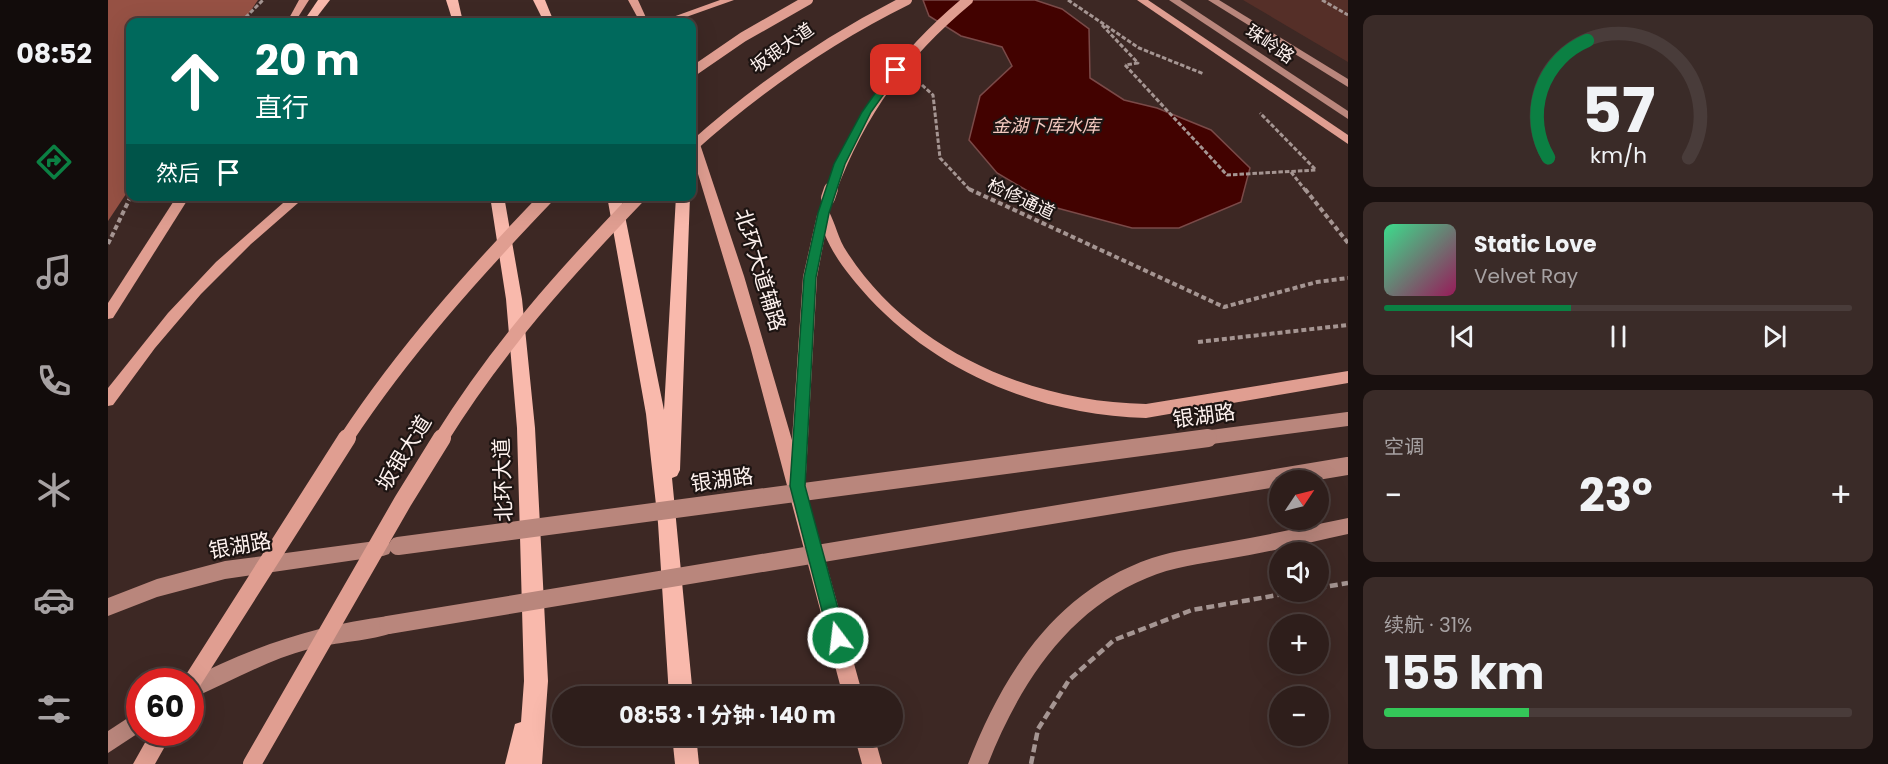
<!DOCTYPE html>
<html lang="zh">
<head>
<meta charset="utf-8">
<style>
  :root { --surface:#2e1e1b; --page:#3a2b28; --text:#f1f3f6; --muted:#a7a2a3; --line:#493c3a; --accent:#0b8043 }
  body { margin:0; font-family:Poppins,"Noto Sans SC",sans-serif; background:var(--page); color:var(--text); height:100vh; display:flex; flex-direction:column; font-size:22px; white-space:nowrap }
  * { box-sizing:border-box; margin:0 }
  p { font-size:20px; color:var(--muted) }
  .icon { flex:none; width:33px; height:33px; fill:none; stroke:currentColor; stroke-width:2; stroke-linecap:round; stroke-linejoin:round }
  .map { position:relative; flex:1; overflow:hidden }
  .sheet { display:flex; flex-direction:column; gap:15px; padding:15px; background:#19100f; width:540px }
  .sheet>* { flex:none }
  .banner { position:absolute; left:18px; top:18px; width:570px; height:183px; border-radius:12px; box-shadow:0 6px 24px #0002,0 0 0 2px var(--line); background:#00695c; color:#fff; overflow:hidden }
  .needle { width:39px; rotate:55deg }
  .controls { position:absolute; left:1161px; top:470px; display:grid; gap:12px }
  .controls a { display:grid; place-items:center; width:60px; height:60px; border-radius:50%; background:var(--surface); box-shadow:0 6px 24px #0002,0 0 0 2px var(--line); font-size:30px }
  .speed { position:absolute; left:18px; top:668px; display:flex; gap:12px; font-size:30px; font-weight:700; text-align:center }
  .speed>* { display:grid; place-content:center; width:78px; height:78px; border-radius:50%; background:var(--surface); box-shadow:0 6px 24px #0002,0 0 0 2px var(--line); line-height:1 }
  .speed .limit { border:9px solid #d22; background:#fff; color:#111 }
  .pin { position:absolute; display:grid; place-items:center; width:51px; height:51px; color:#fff; margin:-26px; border-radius:12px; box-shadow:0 3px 9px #0006 }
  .me { position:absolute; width:66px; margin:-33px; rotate:345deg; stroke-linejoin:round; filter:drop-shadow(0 0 4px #0008) }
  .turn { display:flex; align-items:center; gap:21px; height:126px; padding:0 30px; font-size:27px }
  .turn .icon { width:78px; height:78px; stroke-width:2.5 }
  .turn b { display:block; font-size:42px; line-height:51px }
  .then { display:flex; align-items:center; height:57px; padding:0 30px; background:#0003; gap:12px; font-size:22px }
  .big { font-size:45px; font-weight:700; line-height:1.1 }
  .sheet .card { flex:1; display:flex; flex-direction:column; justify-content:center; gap:9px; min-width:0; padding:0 21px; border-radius:12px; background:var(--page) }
  .sheet .dial { align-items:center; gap:0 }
  .dial svg { height:156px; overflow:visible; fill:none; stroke:var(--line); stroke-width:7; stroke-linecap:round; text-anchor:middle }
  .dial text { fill:var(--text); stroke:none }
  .song { display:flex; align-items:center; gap:18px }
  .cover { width:72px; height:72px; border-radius:9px; background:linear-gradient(135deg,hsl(150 70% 55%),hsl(330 70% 35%)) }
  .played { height:6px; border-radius:3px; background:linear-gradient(90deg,var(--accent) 40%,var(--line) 40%) }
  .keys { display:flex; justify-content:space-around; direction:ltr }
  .heat { display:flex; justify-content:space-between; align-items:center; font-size:33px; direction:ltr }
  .charge { height:9px; border-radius:4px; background:linear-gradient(90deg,#34c759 31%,var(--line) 0) }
  .trip { position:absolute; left:444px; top:686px; width:351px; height:60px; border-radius:30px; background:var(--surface); box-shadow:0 6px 24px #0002,0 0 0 2px var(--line); font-weight:700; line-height:60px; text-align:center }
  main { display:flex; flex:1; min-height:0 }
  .tab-bar { display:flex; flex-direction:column; width:108px; justify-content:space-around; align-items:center; background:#120c0b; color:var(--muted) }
  .tab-bar .icon { width:42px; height:42px }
  .tab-bar .selected { color:var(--accent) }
  .tab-bar b { font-size:27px; color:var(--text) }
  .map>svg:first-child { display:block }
</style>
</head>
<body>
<main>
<nav class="tab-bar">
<b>08:52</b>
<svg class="icon selected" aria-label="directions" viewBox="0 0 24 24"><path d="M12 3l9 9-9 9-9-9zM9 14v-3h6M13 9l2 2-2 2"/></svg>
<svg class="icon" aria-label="music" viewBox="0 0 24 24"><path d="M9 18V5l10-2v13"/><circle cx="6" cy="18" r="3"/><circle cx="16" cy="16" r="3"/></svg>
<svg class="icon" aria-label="phone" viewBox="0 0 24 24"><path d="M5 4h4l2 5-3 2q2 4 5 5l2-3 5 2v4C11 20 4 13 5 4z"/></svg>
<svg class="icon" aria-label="climate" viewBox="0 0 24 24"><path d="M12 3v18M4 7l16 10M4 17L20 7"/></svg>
<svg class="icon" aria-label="car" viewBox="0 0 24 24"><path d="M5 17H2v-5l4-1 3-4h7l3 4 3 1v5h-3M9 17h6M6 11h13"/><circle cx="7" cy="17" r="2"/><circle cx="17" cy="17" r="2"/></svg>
<svg class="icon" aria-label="filters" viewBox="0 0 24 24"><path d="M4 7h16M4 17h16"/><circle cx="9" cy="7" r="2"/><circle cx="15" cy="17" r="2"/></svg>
</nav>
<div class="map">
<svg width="1240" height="764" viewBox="0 0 1240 764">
  <rect width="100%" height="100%" fill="#3d2824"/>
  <path fill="#552f28" d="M1135,0h105v62z"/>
  <path fill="#965144" d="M0,0h150l-15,22h-113v166l-22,33z"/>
  <path fill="#420200" stroke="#7a4a48" stroke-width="1.5" d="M815,0h112l27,9 27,20 1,49 34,22 33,8 54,22 39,38 -9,34 -62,26h-47l-75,-20 -60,-35 -28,-33 11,-44 32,-30 -10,-19 -41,-11 -32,-20z"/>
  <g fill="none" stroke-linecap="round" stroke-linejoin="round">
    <g stroke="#a59592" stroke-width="3" stroke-dasharray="4.5 2" stroke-linecap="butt">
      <path d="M960,0l71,48 65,26"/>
      <path d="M1214,0l26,15"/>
      <path d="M133,22l22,-22"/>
      <path d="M994,25l36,38 -13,2"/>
      <path d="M1017,65l102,110 89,-5 -56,-57"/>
      <path d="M814,85l11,10 7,63 31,33"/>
      <path d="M1183,172l15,19"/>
    </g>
    <g stroke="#a59592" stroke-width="4" stroke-dasharray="5 3" stroke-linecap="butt">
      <path d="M861,189l255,118 93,-25 31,-4"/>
      <path d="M1197,189l43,54"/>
      <path d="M0,244l23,-48"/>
      <path d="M1090,342l150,-17"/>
    </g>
    <g stroke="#a59592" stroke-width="4.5" stroke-dasharray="8 4" stroke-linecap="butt">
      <path d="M1210,588l30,-5"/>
      <path d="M923,764l7,-35 31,-49 45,-40 78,-30 109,-19"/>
    </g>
    <g fill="#b9867c" fill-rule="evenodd">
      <path d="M1061,0h11l168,111v8z"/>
      <path d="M1100,0h11l129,79v8z"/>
      <path d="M1240,518v16c-40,9 -80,18 -121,25 -27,5 -55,8 -80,19 -80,32 -129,109 -159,186h-20c35,-90 87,-173 184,-206 25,-8 50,-11 76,-16 40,-7 80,-16 120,-24z"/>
      <path d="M275,540l6,2 3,6 -3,6 -6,2 -158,23 -68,18 -49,19v-18l49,-19 68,-18z"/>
      <path d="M280,616l7,2 2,7 -2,7c-23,9 -60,10 -86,17 -42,11 -78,33 -119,50v-18h-5c67,-34 128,-55 203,-65z"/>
      <path d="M32,710v22l-32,21v-22z"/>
    </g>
    <g fill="#e09e91" fill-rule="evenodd">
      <path d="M191,0h10l-14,22h-8z"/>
      <path d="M520,0h10l10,22h-8z"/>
      <path d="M612,0h14l-62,22h-13z"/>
      <path d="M1029,0h11l200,135v9z"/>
      <path d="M584,134l6,4 46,138 48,164 11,-163 14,-62 3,-5h8c8,14 10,29 19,42 64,99 184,150 299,152l202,-33v12l-202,35c-104,-3 -205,-43 -277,-120 -17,-19 -34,-39 -44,-63l-8,42 -11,197 -3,6 60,216h-20l-93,-350 -58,-192z"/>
      <path d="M69,196h13l-77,122 -5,1v-16z"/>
      <path d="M183,196h15l-55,48 -50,50 -46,54 -42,57 -5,1v-18l60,-75 48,-51z"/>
      <path d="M43,732h22l-18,32h-22z"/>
      <path d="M746,735h20l8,29h-20z"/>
    </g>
    <g fill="#f9b9ac" fill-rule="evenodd">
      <path d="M210,0h12l-17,22h-10z"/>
      <path d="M338,0h12l5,22h-10z"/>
      <path d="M425,0h12l9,22h-10z"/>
      <path d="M382,196h14l18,103 13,129 13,253 -6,83h-37l10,-40 6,-2 3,-41 -7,-253 -11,-129z"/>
      <path d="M499,196h14l43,214 12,-214h14l-10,274 -3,6 -5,2 21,218h-24l-11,-173 -12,-109z"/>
      <path d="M564,735h24l3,29h-24z"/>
    </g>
    <path stroke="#b9867c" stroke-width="14" d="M1088,439l152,-20"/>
    <g stroke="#b9867c" stroke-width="18">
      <path d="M290,546l810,-108"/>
      <path d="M280,625l960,-159"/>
    </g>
    <g stroke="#e09e91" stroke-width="10">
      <path d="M584,72l51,-35 65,-37"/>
      <path d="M584,147c66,-59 136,-108 215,-147"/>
      <path d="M723,191c30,-80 72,-137 137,-191"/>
    </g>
    <g stroke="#e09e91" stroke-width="14">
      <path d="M720,198l3,-9"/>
      <path d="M238,439c58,-88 129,-167 202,-243"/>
      <path d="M333,439c58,-93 123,-165 198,-243"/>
    </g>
    <g stroke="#e09e91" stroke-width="18">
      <path d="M82,685l157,-247"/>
      <path d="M144,764l151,-263 39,-63"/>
    </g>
  </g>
  <path fill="#0b8043" stroke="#07532c" stroke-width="1.5" d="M785,68l8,2 -30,42 -26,52 -16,49 -13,64 -11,209 41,152 -2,6 -6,3 -6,-3 -3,-6 -39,-152 14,-209 14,-64 16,-49 28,-52z"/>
  <g text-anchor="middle" stroke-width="4.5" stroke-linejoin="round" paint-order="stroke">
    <g font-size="18" fill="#fef2ef" stroke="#1d1412">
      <text transform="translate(1162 44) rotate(34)" y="6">珠岭路</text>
      <text transform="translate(674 48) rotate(-35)" y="6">坂银大道</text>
      <text transform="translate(913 199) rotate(25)" y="6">检修通道</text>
    </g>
    <g font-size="18" font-style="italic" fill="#f5cac1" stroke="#1d1412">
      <text x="938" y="132">金湖下库水库</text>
    </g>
    <g font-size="21" fill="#fef2ef" stroke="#1d1412">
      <text transform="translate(652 270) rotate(73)" y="7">北环大道辅路</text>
      <text transform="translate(1096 416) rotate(-8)" y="7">银湖路</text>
      <text transform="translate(296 453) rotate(-58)" y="7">坂银大道</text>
      <text transform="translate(395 480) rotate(-92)" y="7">北环大道</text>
      <text transform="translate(614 480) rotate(-8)" y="7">银湖路</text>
      <text transform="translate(132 546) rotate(-10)" y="7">银湖路</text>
    </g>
  </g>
</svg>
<div class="controls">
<a><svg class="needle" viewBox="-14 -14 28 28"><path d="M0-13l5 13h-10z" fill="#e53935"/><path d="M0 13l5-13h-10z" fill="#a7a2a3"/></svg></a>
<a><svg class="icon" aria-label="sound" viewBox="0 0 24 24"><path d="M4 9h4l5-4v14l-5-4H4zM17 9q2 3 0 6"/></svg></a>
<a>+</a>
<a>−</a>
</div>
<div class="speed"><div class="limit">60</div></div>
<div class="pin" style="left:788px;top:70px;background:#d93025"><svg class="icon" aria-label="arrive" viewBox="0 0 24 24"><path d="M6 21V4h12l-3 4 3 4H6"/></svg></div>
<svg class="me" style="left:730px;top:638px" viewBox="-20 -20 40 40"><circle r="17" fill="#0b8043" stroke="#fff" stroke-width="3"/><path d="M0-11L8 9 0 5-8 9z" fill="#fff"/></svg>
<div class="trip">08:53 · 1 分钟 · 140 m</div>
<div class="banner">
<div class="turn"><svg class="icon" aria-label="ahead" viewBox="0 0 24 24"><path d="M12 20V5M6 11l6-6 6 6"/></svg><div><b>20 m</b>直行</div></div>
<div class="then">然后<svg class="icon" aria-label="arrive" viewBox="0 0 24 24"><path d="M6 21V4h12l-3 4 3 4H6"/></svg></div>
</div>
</div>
<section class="sheet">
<div class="card dial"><svg viewBox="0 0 100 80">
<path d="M14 69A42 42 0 1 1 86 69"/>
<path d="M14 69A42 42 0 0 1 34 9" stroke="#0b8043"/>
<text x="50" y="56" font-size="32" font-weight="700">57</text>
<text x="50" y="72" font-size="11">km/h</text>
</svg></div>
<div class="card">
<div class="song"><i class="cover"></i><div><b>Static Love</b><p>Velvet Ray</p></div></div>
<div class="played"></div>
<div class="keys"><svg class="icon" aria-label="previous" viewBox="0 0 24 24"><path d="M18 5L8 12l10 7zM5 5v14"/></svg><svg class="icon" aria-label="pause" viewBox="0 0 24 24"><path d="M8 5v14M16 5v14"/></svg><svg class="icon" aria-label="next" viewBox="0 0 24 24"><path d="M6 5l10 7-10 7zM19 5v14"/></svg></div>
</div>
<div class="card"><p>空调</p>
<div class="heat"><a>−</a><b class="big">23°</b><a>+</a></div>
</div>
<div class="card"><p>续航 · 31%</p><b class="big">155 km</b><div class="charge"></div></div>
</section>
</main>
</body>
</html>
